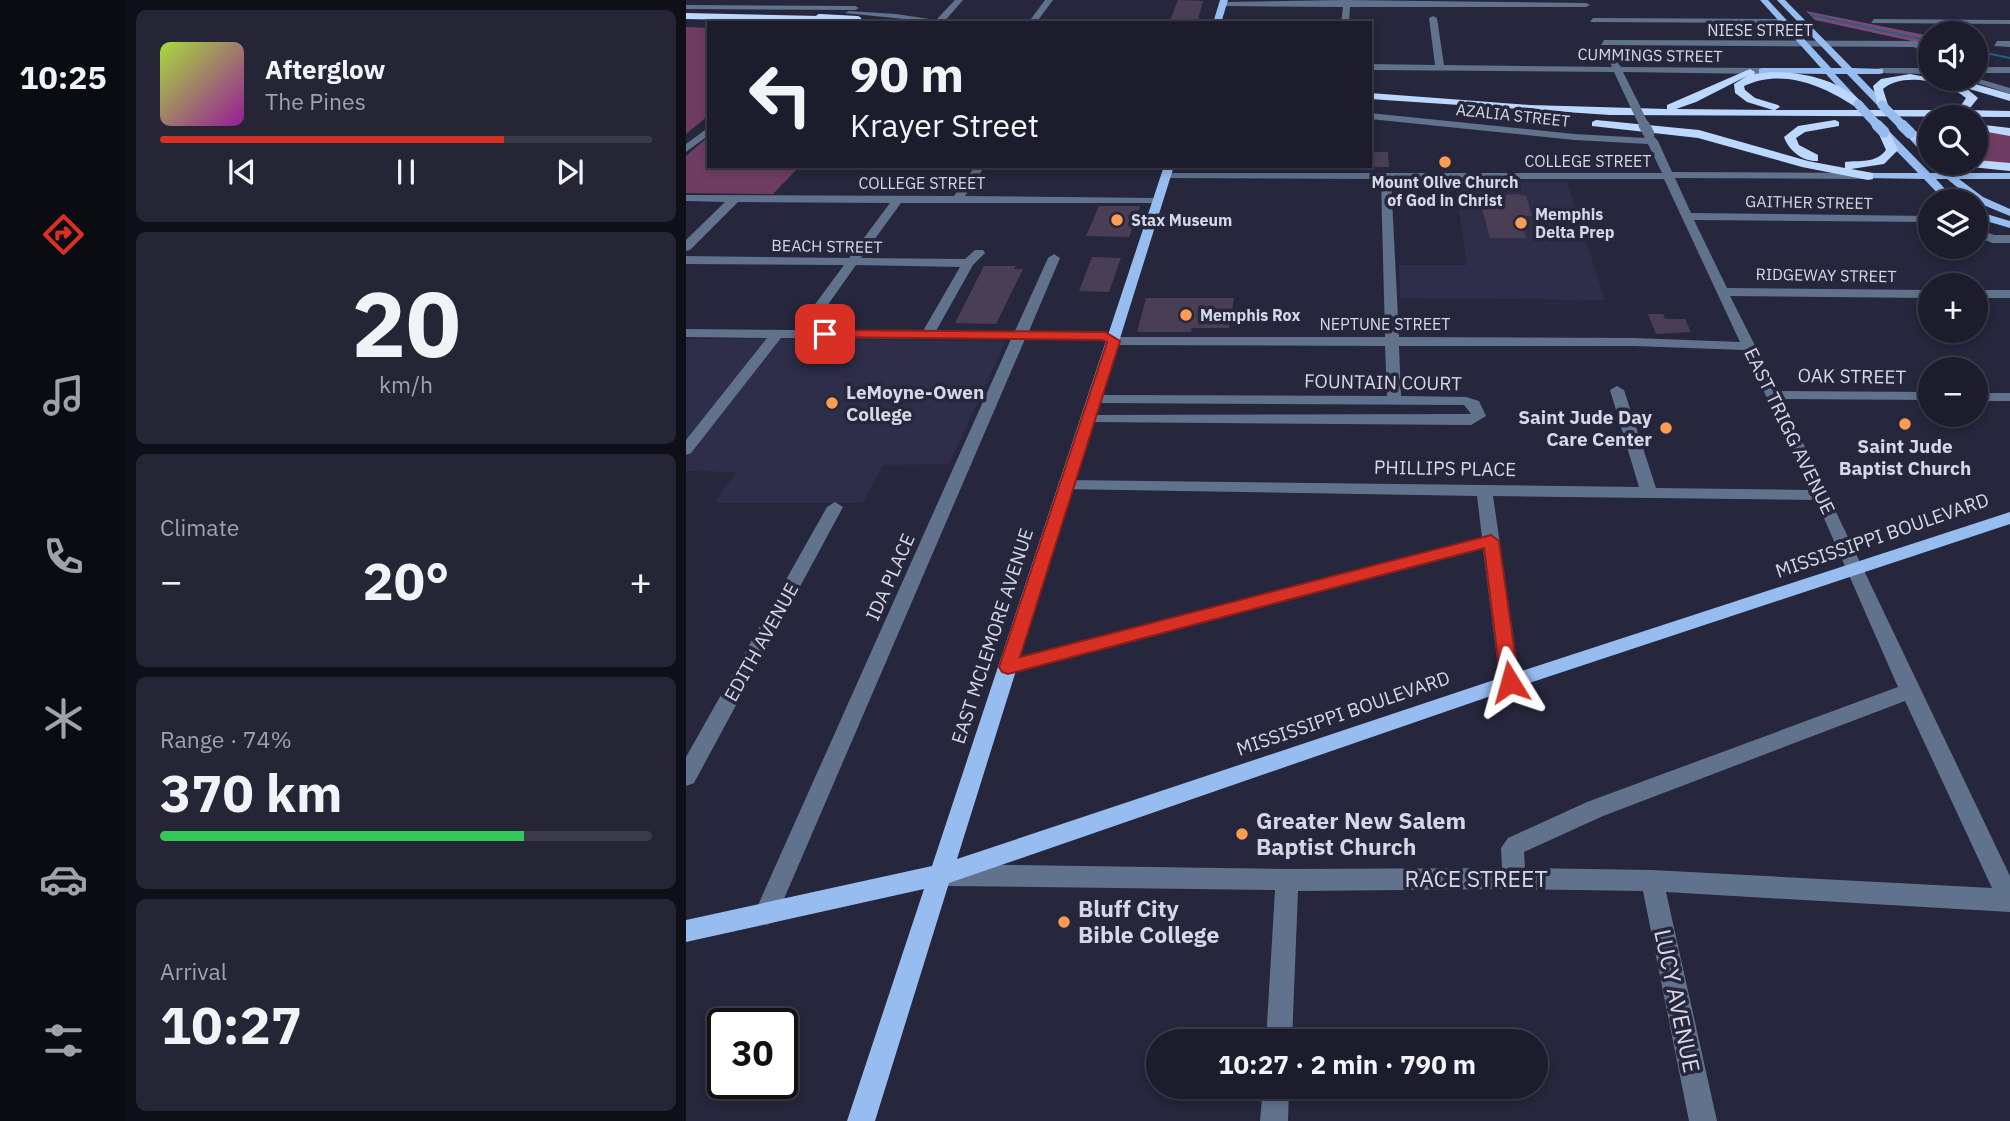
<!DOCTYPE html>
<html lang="en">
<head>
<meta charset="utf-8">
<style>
  :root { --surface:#1c1c2d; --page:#252535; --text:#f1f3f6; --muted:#a0a1aa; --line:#3a3a49; --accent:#d93025 }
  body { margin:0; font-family:"IBM Plex Sans",sans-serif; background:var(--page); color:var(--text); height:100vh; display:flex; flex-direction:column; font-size:26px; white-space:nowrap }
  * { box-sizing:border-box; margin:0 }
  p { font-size:23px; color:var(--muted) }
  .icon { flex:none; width:38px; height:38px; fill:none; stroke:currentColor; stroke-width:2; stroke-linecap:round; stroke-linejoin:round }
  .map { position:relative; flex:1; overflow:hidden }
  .sheet { display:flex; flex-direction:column; gap:10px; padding:10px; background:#0f0f19; width:560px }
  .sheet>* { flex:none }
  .top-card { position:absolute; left:21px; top:21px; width:665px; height:147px; border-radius:0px; box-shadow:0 4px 10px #0003,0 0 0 2px var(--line); background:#1c1c2d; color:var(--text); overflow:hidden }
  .tools { position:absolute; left:1232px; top:21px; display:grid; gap:14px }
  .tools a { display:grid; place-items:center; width:70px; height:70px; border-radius:50%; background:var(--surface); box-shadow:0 4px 10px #0003,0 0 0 2px var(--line); font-size:35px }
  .speed { position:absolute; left:21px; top:1008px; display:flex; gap:14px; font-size:35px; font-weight:700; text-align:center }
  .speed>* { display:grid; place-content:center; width:91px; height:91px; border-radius:50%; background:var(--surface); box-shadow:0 4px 10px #0003,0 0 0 2px var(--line); line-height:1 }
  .speed .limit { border:4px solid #111; border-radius:10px; background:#fff; color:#111 }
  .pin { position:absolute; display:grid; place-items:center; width:60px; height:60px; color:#fff; margin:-30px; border-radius:14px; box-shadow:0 4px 10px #0006 }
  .me { position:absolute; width:77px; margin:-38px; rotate:352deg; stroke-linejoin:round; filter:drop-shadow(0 0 5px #0008) }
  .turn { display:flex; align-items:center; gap:24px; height:147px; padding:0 28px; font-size:32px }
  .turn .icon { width:91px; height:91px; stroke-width:2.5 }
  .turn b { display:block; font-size:49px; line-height:60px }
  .big { font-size:52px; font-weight:700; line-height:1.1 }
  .sheet .tile { flex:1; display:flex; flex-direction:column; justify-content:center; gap:10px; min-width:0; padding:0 24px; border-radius:10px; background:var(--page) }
  .sheet .dial { align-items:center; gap:0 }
  .dial b { font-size:91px; line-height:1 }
  .song { display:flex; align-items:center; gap:21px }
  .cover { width:84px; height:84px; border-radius:10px; background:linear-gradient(135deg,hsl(80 70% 55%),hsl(300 70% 35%)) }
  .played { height:7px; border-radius:4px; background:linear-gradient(90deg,var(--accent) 70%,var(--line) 70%) }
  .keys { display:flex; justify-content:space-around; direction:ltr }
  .heat { display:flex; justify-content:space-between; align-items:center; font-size:38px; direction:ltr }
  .charge { height:10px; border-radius:5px; background:linear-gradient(90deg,#34c759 74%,var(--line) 0) }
  .trip { position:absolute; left:460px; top:1029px; width:402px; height:70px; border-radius:35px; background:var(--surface); box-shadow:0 4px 10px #0003,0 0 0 2px var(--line); font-weight:700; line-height:70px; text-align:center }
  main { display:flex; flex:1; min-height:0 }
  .dock { display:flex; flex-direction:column; width:126px; justify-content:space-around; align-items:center; background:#0b0b12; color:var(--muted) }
  .dock .icon { width:49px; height:49px }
  .dock .on { color:var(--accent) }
  .dock b { font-size:32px; color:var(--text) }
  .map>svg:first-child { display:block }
</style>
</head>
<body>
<main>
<nav class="dock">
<b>10:25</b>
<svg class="icon on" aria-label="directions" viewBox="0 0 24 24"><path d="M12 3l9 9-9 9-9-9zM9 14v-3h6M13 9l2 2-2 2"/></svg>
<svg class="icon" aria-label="music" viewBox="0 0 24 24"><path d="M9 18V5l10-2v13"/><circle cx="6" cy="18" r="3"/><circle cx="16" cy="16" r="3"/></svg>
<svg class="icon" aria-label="phone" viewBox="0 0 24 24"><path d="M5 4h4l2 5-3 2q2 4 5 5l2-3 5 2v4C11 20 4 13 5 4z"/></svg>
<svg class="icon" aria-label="climate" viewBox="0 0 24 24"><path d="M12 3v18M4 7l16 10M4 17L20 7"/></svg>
<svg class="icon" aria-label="car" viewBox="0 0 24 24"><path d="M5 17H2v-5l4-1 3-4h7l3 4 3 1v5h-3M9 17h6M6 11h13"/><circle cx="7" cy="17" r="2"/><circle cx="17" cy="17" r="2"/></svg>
<svg class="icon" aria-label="filters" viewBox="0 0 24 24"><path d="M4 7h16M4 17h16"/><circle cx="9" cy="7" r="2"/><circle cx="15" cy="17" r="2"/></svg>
</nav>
<section class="sheet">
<div class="tile">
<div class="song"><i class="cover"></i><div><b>Afterglow</b><p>The Pines</p></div></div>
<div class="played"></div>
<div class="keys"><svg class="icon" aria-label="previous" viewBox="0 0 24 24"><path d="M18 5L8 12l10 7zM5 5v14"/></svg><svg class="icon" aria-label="pause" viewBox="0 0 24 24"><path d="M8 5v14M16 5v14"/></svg><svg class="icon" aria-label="next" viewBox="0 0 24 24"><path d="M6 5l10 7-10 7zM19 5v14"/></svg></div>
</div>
<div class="tile dial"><b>20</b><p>km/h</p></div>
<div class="tile"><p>Climate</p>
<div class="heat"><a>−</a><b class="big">20°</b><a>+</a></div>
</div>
<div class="tile"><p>Range · 74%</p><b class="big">370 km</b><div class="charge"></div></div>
<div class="tile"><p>Arrival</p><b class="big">10:27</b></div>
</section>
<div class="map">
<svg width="1324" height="1121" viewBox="0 0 1324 1121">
  <rect width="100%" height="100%" fill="#26263c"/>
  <g fill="#2e2e4a">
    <path d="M769,181l112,1 38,118 -205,-2 -1,-33h68z"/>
    <path d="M0,339h76l244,2 -57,123 -66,1 -20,38h-148l21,-31 -50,-1z"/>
  </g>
  <g fill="#6f3d63">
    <path d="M0,27l23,1v87l-23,19z"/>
    <path d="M1290,129l34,5v31l-34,-3z"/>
    <path d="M23,136v30h91l-27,28 -87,-1v-37z"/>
  </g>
  <path fill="#814674" d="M1120,11l124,25v9l-115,-25z"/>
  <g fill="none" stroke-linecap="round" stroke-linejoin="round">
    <g stroke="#1e627f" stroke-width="2">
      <path d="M1125,15l119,26"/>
      <path d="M1290,51l34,7"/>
    </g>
  </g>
  <g fill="#4a3e54">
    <path d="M492,0l25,1 -6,22h-28z"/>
    <path d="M687,152h15l1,15h-15z"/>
    <path d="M829,194l11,2 6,20h-12l6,22h-36l-11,-41z"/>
    <path d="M413,206h41l-11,31 -43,-1z"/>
    <path d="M406,257l29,1 -12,34 -30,-1z"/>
    <path d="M298,266h32l-2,3h9l-27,55 -41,-1z"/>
    <path d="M460,298h88l-5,30h-37l-1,4h-54z"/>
    <path d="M962,314h15l2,5h20l6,13 -35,2z"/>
  </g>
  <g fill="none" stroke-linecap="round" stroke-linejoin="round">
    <g fill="#60728c" fill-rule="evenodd">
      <path d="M269,0h8l-20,23 -98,-10 4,-2 47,3 40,6z"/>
      <path d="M359,0h8l-17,23h-8z"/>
      <path d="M657,0l243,3 4,2 -4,2h-236l-1,16h-8l2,-16 -120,-1 -4,-2 4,-2z"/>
      <path d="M0,5l169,1 4,2 -4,2 -169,-1z"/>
      <path d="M747,16l4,2 7,47 168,2 -3,-7 4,-3 8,10 141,1 4,3 -4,3 -139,-2 15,30 -5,3 -5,-3 -14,-30 -244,-2v-6l65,1 -6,-47z"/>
      <path d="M907,18l190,1 4,2 -4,2 -193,-1z"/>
      <path d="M1188,19l136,1v4l-139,-1z"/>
      <path d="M918,40l312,1 14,9v7l-16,-10 -313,-2z"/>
      <path d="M1311,41h13v6l-16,-1z"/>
      <rect x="1290" y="67" width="34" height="6"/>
      <path d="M1194,68h50v6l-53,-1v-4z"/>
      <path d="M1290,78l34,10v6l-45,-15z"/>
      <path d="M684,113l204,21 72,4 -2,-4 5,-3 9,10 14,31 196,1 5,3 -5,3 -193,-1 16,35 239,3v6l-236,-2 33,68 203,2v8l-200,-2 48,95 152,1v8l-148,-1 228,477v36l-344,-20 51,229h-28l-46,-230 -129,-2 -216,2 -6,150h-26l9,-151 -327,-4 -8,-4 -4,-7 4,-7 8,-4 339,5 215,-1 -1,-20 7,-10 79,-36 311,-115 -82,-187 -323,-4 27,186 -3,5 -7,3 -7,-3 -3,-5 -17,-133 -475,125 -7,-2 -3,-5 3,-5 7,-2 474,-123 -5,-41 -416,-7 -2,-4 8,-5 572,7 -29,-97 7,-4 7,4 32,98 155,2 -67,-140 -110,-4h-235l2,50 65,1 13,4 7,15 -15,9 -383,-3 -5,-1 -2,-3 2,-3 388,-1 -7,-9 -369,-2 -7,-4 7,-4 292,1 -2,-50 -272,-1 -11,-5 -77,-1 -251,583 -8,3 -8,-3 -4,-8 257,-575 -230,-1 -90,115 -5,2v-15l81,-102 -81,-1v-8l110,1 48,-65 -158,-1v-8l163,2 41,-55 -152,-1 -48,48 -4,1v-11l39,-38 -39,-1v-6l268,1 21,-30h10l-20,30 193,2 4,1v4h-261l-40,55 104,1 10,-9h8l2,3 -12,12 -37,66h79l33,-73 6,-4 6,4 -31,73 76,1 11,5h269l-4,-158 -214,-1 -4,-1v-4h499l-14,-29 -74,-4 -204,-21zM705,179h273l76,163 -106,-4 -235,-1zM170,265l104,2 -37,64 -113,-1zM1219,701l87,187 -340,-18 -127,-2 -1,-16 79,-36z"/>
      <path d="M23,127v8l-23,17v-8z"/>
      <path d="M1290,228l18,7h16v8h-18l-16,-7z"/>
      <rect x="1290" y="290" width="34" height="8"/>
      <rect x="1290" y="393" width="34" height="8"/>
      <path d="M149,502l8,5 -149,276 -8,3v-29l141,-250z"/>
      <path d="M577,1087h26l-1,34h-28z"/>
    </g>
    <g fill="#96bcf0" fill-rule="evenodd">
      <path d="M534,0h8l-7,23h-8z"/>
      <path d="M1074,0h8l63,68h11l-65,-68h8l67,68 31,1v4l-3,1h-23l28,29v4h-6l-32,-33h-12l26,28v4h-6l-29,-32 -67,-1v-4l3,-1h59z"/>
      <path d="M1194,130h8l42,43h10l-8,-10h11l10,10h57v6h-51l24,18 27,12v7l-34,-14 -29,-23h-11l20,22h-11l-21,-22 -60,-1 -1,-2 5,-3h50l-38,-39z"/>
      <path d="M1220,131h8l16,18v9l-4,-1 -20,-22z"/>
      <path d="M478,166h10l-217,693 546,-182 507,-165v12l-493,163 -568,196 -74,238h-28l77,-232 -238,53v-22l246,-54z"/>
      <path d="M1290,211l34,10v7l-34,-10z"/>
    </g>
    <g fill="#bdd8fe" fill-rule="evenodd">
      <path d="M0,13l134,3 5,3 -5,3 -134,-3z"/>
      <path d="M171,18l19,5h-23l1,-4z"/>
      <path d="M1064,69l5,3 -1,2c36,-6 83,3 110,30l-10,2c-32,-21 -72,-38 -110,-20l1,4 10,8 23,7 2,2 -5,3h169l1,-2 17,-4 4,-6c-19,-16 -63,-27 -83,-9l5,16 -10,2 -5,-21 8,-7 29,-5 43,8 5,-3 52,15v7l-44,-13 12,10 -8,10 -8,2 48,1v6l-400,-2 -240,-16v-6l160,12 137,4v-4zM1061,76l-13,8 1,9 12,9 26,8 -97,-1 20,-7z"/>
      <path d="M910,120l103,10 109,31 37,7v-6c15,-2 30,2 41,-12l-8,-18 2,-3h8l10,21 -14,14 -33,5 22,4v6l-5,1 -66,-13 -104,-29 -106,-12v-4z"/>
      <path d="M1149,120l4,2v4l-34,6 -9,6 3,7 19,10v6c-15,1 -29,-10 -34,-24l14,-11z"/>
      <path d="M1290,124l34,4v8l-34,-6z"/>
      <path d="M1220,130h8l16,11v9l-24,-14z"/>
      <path d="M1290,160l34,3v8l-39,-4 -6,-4h11z"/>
    </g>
    <path stroke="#60728c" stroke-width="9" d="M947,102l12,25"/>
    <path stroke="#60728c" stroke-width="11" d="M958,125l5,9"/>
    <g stroke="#96bcf0" stroke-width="9">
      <path d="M1172,104l21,23"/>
      <path d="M1196,105l22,22"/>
    </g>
    <g stroke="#96bcf0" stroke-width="11">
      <path d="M1191,125l7,7"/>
      <path d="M1216,125l8,8"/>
    </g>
    <path stroke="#bdd8fe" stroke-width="10" d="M134,19l37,2"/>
  </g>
  <path fill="#d93025" stroke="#8d1f18" stroke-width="2" d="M139,330l280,2 15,9 -100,316 471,-122 8,6 20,141 -3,5h-12l-3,-5 -17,-134 -476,126 -6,-2 -3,-5 108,-325 -5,-2 -281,-3v-6z"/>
  <g fill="#fd9d54" stroke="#26263c" stroke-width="2.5">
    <circle cx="759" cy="162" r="7"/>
    <circle cx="431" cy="220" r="7"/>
    <circle cx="835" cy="223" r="7"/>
    <circle cx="500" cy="315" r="7"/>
    <circle cx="146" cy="403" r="7"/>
    <circle cx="1219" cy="424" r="7"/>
    <circle cx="980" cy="428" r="7"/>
    <circle cx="556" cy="834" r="7"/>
    <circle cx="378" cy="922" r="7"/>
  </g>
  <g text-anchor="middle" stroke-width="7" stroke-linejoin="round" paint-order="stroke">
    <g font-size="16" fill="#d7d8e6" stroke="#26263c">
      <text x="1074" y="36">NIESE STREET</text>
      <text transform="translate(964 55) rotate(1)" y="6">CUMMINGS STREET</text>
      <text transform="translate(827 115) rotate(6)" y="6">AZALIA STREET</text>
      <text x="902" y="167">COLLEGE STREET</text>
      <text x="236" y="189">COLLEGE STREET</text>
      <text transform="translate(1123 202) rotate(1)" y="6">GAITHER STREET</text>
      <text transform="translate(141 246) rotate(1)" y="6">BEACH STREET</text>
      <text transform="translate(1140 275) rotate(1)" y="6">RIDGEWAY STREET</text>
      <text x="699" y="330">NEPTUNE STREET</text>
    </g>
    <g font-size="16" font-weight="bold" fill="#d7d8e6" stroke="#26263c" text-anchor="start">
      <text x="759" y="188" text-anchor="middle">Mount Olive Church<tspan x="759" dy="18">of God in Christ</tspan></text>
      <text x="849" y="220">Memphis<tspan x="849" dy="18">Delta Prep</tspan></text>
      <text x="445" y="226">Stax Museum</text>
      <text x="514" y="321">Memphis Rox</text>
    </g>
    <g font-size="19" fill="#d7d8e6" stroke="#26263c">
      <text transform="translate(1166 376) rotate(1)" y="7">OAK STREET</text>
      <text transform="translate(697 382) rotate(1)" y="7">FOUNTAIN COURT</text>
      <text transform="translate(1104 431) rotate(64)" y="7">EAST TRIGG AVENUE</text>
      <text transform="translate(759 468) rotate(1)" y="7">PHILLIPS PLACE</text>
      <text transform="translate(1196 535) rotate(-19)" y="7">MISSISSIPPI BOULEVARD</text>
      <text transform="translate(204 577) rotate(-66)" y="7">IDA PLACE</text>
      <text transform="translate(306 636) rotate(-72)" y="7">EAST MCLEMORE AVENUE</text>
      <text transform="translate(75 642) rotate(-61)" y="7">EDITH AVENUE</text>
      <text transform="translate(657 713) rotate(-19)" y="7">MISSISSIPPI BOULEVARD</text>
    </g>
    <g font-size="19" font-weight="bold" fill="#d7d8e6" stroke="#26263c" text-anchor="start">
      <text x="160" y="399">LeMoyne-Owen<tspan x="160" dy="22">College</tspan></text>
      <text x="966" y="424" text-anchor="end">Saint Jude Day<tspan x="966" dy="22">Care Center</tspan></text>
      <text x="1219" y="453" text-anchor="middle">Saint Jude<tspan x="1219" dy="22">Baptist Church</tspan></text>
    </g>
    <g font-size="23" font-weight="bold" fill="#d7d8e6" stroke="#26263c" text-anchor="start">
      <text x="570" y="829">Greater New Salem<tspan x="570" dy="26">Baptist Church</tspan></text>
      <text x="392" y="917">Bluff City<tspan x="392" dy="26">Bible College</tspan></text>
    </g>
    <g font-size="23" fill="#d7d8e6" stroke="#26263c">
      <text x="790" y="887">RACE STREET</text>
      <text transform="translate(991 1001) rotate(78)" y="8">LUCY AVENUE</text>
    </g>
  </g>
</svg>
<div class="tools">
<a><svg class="icon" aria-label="sound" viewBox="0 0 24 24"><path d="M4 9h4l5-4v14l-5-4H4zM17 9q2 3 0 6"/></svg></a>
<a><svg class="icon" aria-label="search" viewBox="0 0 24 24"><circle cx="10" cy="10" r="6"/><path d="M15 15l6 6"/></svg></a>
<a><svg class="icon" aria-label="layers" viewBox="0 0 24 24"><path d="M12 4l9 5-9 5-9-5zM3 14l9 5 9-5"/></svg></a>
<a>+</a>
<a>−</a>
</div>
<div class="speed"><div class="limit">30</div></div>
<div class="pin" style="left:139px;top:334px;background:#d93025"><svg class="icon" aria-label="arrive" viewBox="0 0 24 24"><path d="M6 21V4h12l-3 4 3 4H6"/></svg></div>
<svg class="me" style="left:824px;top:682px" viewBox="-20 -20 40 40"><path d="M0-17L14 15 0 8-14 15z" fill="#d93025" stroke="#fff" stroke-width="4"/></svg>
<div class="trip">10:27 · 2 min · 790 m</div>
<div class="top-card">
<div class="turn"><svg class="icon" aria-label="left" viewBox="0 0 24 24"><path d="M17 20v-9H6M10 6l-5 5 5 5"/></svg><div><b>90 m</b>Krayer Street</div></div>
</div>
</div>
</main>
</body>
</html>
